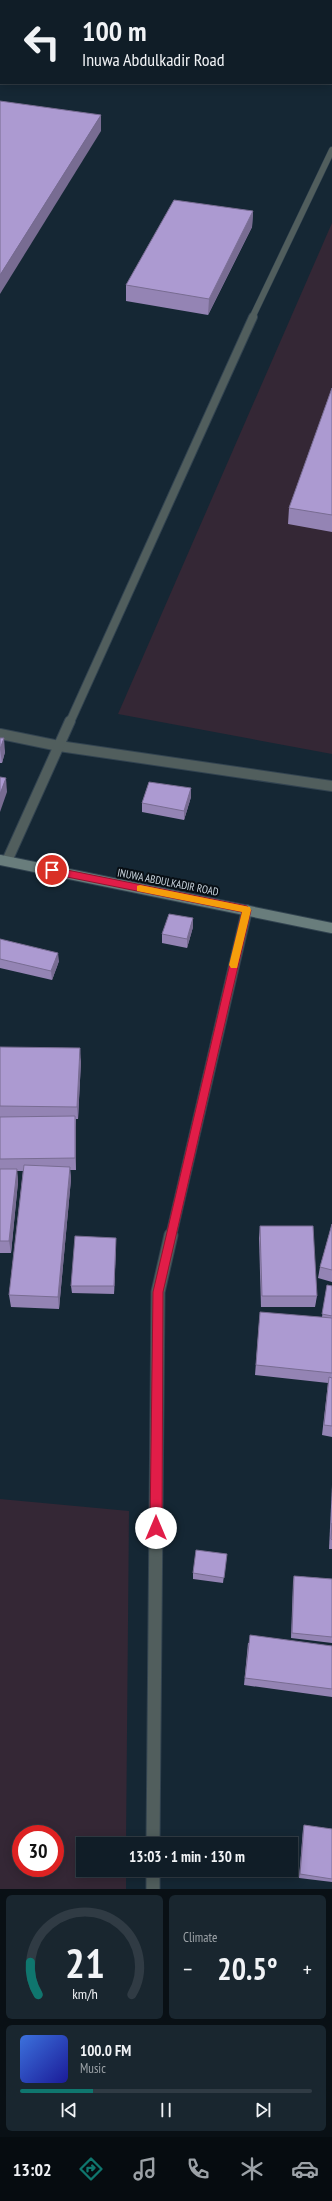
<!DOCTYPE html>
<html lang="en">
<head>
<meta charset="utf-8">
<style>
  :root { --surface:#101d27; --page:#19262f; --text:#f1f3f6; --muted:#9ca2a7; --line:#303b44; --accent:#0f766e }
  body { margin:0; font-family:"PT Sans Narrow",sans-serif; background:var(--page); color:var(--text); height:100vh; display:flex; flex-direction:column; font-size:15px; white-space:nowrap }
  * { box-sizing:border-box; margin:0 }
  p { font-size:13px; color:var(--muted) }
  .icon { flex:none; width:22px; height:22px; fill:none; stroke:currentColor; stroke-width:2; stroke-linecap:round; stroke-linejoin:round }
  .map { position:relative; height:1889px; overflow:hidden }
  .details { display:flex; flex-direction:column; gap:6px; padding:6px; background:#091015; flex:1 }
  .details>* { flex:none }
  .banner { position:absolute; left:0px; top:0px; width:332px; height:84px; box-shadow:0 2px 10px #0003,0 0 0 1px var(--line); background:#101d27; color:var(--text); overflow:hidden }
  .speed { position:absolute; left:12px; top:1825px; display:flex; gap:8px; font-size:20px; font-weight:700; text-align:center }
  .speed>* { display:grid; place-content:center; width:52px; height:52px; border-radius:50%; background:var(--surface); box-shadow:0 2px 10px #0003,0 0 0 1px var(--line); line-height:1 }
  .speed .limit { border:6px solid #d22; background:#fff; color:#111 }
  .pin { position:absolute; display:grid; place-items:center; width:34px; height:34px; color:#fff; margin:-17px; border:2px solid #fff; border-radius:50%; box-shadow:0 1px 4px #0007 }
  .me { position:absolute; width:44px; margin:-22px; rotate:0deg; stroke-linejoin:round; filter:drop-shadow(0 0 3px #0008) }
  .turn { display:flex; align-items:center; gap:14px; height:84px; padding:0 16px; font-size:18px }
  .turn .icon { width:52px; height:52px; stroke-width:2.5 }
  .turn b { display:block; font-size:28px; line-height:34px }
  .big { font-size:30px; font-weight:700; line-height:1.1 }
  .details .widget { flex:1; display:flex; flex-direction:column; justify-content:center; gap:6px; min-width:0; padding:0 14px; border-radius:6px; background:var(--page) }
  .details .dial { align-items:center; gap:0 }
  .dial svg { height:104px; overflow:visible; fill:none; stroke:var(--line); stroke-width:7; stroke-linecap:round; text-anchor:middle }
  .dial text { fill:var(--text); stroke:none }
  .song { display:flex; align-items:center; gap:12px }
  .cover { width:48px; height:48px; border-radius:6px; background:linear-gradient(135deg,hsl(220 70% 55%),hsl(240 70% 35%)) }
  .played { height:4px; border-radius:2px; background:linear-gradient(90deg,var(--accent) 25%,var(--line) 25%) }
  .keys { display:flex; justify-content:space-around; direction:ltr }
  .heat { display:flex; justify-content:space-between; align-items:center; font-size:22px; direction:ltr }
  .details .tiles { flex:1; display:grid; gap:6px; grid-template-columns:1fr 1fr }
  .widget:last-child { grid-column:span 2 }
  .trip { position:absolute; left:76px; top:1837px; width:222px; height:40px; border-radius:0px; background:var(--surface); box-shadow:0 2px 10px #0003,0 0 0 1px var(--line); font-weight:700; line-height:40px; text-align:center }
  .menu { display:flex; height:64px; justify-content:space-around; align-items:center; background:#060c10; color:var(--muted) }
  .menu .icon { width:28px; height:28px }
  .menu .current { color:var(--accent) }
  .menu b { font-size:18px; color:var(--text) }
  .map>svg:first-child { display:block }
</style>
</head>
<body>
<div class="map">
<svg width="332" height="1889" viewBox="0 0 332 1889">
  <rect width="100%" height="100%" fill="#152734"/>
  <g fill="#342735" fill-rule="evenodd">
    <path d="M332,223v531l-214,-40z"/>
    <path d="M0,1499l129,12 -3,333h-43v26h43v19h-126zM21,1834h34v34h-34z"/>
  </g>
  <g fill="none" stroke-linecap="round" stroke-linejoin="round">
    <g stroke="#324350" stroke-width="7">
      <path id="street-far3" d="M252,318l80,-168"/>
    </g>
    <g stroke="#324350" stroke-width="10">
      <path id="street-far2" d="M70,722l183,-405"/>
    </g>
    <g stroke="#324350" stroke-width="12">
      <g id="street-far1">
        <path d="M0,734l59,12 273,40"/>
        <path d="M7,861l63,-140"/>
        <path d="M171,1236l76,-326"/>
      </g>
    </g>
    <g stroke="#324350" stroke-width="15">
      <g id="street">
        <path d="M153,1844l5,-552 13,-57"/>
        <path d="M153,1870v19"/>
      </g>
    </g>
    <g stroke="#324350" stroke-width="12">
      <path id="secondary" d="M0,860l332,68"/>
    </g>
    <use href="#street-far3" stroke="#515e5d" stroke-width="6"/>
    <use href="#street-far2" stroke="#515e5d" stroke-width="8"/>
    <use href="#street-far1" stroke="#515e5d" stroke-width="10"/>
    <use href="#street" stroke="#515e5d" stroke-width="13"/>
    <use href="#secondary" stroke="#697d7c" stroke-width="10"/>
  </g>
  <g fill="#9484b4">
    <path d="M253,211l-1,16 -44,88 -82,-14v-16z"/>
    <path d="M332,388v144l-44,-8 1,-16z"/>
    <path d="M0,738l5,14 -3,11h-2z"/>
    <path d="M191,797l-7,23 -42,-8v-9z"/>
    <path d="M193,927l-6,21 -25,-5v-9z"/>
    <path d="M0,939l59,22 -7,19 -52,-12z"/>
    <path d="M0,1047l81,14 -3,58h-2v51h-6l1,9 -12,130 -48,-2 -2,-12 14,-124h-6l1,11 -7,71h-11z"/>
    <path d="M332,1224v58l-14,-4 2,-11z"/>
    <path d="M260,1226l57,70 -2,11h-54l-2,-69z"/>
    <path d="M116,1238v7l-2,49 -42,-1 -1,-7z"/>
    <path d="M327,1285l5,1v151l-10,-2 6,-52 -73,-8 4,-52 63,-6z"/>
    <path d="M332,1485v64h-3z"/>
    <path d="M226,1560l-3,23 -30,-4v-6z"/>
    <path d="M294,1576l38,3v64l-41,-5 2,-56z"/>
    <path d="M248,1643l84,3v51l-88,-12z"/>
    <path d="M304,1825l28,4v53l-33,-4 4,-49z"/>
  </g>
  <g fill="#786c92">
    <path d="M101,115v16l-101,163v-19z"/>
    <path d="M253,211l-1,16 -44,88 1,-16z"/>
    <path d="M4,738l1,14 -3,11 -2,-14z"/>
    <path d="M6,778l1,14 -7,20v-18z"/>
    <path d="M191,788v9l-7,23v-9z"/>
    <path d="M193,918v9l-6,21v-9z"/>
    <path d="M58,953l1,8 -7,19 -1,-9z"/>
    <path d="M80,1048l1,13 -3,58 -1,-12z"/>
    <path d="M75,1116l1,12v42l-1,-12z"/>
    <path d="M70,1167l1,12 -12,130 -1,-12z"/>
    <path d="M17,1169l1,13 -7,71 -2,-12z"/>
    <path d="M116,1238v7l-2,49v-8z"/>
  </g>
  <g fill="#ac9ad1" stroke="#786c92">
    <path d="M0,101l101,14 -101,160z"/>
    <path d="M174,200l79,11 -44,88 -83,-14z"/>
    <path d="M332,388v127l-43,-7z"/>
    <path d="M0,738h4l-4,11z"/>
    <path d="M0,777l6,1 -6,16z"/>
    <path d="M149,782l42,6 -7,23 -42,-8z"/>
    <path d="M169,914l24,4 -6,21 -25,-5z"/>
    <path d="M0,939l58,14 -7,18 -51,-12z"/>
    <path d="M0,1047l80,1 -3,59 -77,-1z"/>
    <path d="M75,1116v42l-75,1v-42z"/>
    <path d="M24,1165l46,2 -12,130 -49,-2z"/>
    <path d="M0,1169h17l-8,72h-9z"/>
    <path d="M332,1224v46l-12,-3z"/>
    <path d="M260,1226h53l4,70h-55z"/>
    <path d="M75,1236l41,2 -2,48h-43z"/>
    <path d="M327,1285l5,1v30l-10,-2z"/>
    <path d="M260,1312l72,6v55l-76,-8z"/>
    <path d="M329,1377l3,1v48l-8,-1z"/>
    <path d="M332,1523v17l-1,-1z"/>
    <path d="M196,1550l31,4 -3,24 -31,-5z"/>
    <path d="M294,1576l38,3v58l-40,-4z"/>
    <path d="M250,1635l82,11v43l-87,-11z"/>
    <path d="M304,1825l28,4v50l-32,-5z"/>
  </g>
  <path fill="#e11d48" stroke="#92132f" d="M52,867l195,39 4,4 -88,382 -1,236 -2,4 -4,2 -4,-2 -2,-4 3,-236 89,-380 -190,-38 -4,-4z"/>
  <path fill="#f59e0b" d="M140,885l110,22 1,3 -14,58h-6l-2,-3 13,-53 -105,-21v-5z"/>
  <g text-anchor="middle" stroke-width="4" stroke-linejoin="round" paint-order="stroke">
    <g font-size="11" fill="#ccd7e0" stroke="#080f15">
      <text transform="translate(168 882) rotate(11)" y="4">INUWA ABDULKADIR ROAD</text>
    </g>
  </g>
</svg>
<div class="speed"><div class="limit">30</div></div>
<div class="pin" style="left:52px;top:870px;background:#d93025"><svg class="icon" aria-label="arrive" viewBox="0 0 24 24"><path d="M6 21V4h12l-3 4 3 4H6"/></svg></div>
<svg class="me" style="left:156px;top:1528px" viewBox="-20 -20 40 40"><circle r="19" fill="#fff"/><path d="M0-13L10 11 0 6-10 11z" fill="#e11d48"/></svg>
<div class="trip">13:03 · 1 min · 130 m</div>
<div class="banner">
<div class="turn"><svg class="icon" aria-label="left" viewBox="0 0 24 24"><path d="M17 20v-9H6M10 6l-5 5 5 5"/></svg><div><b>100 m</b>Inuwa Abdulkadir Road</div></div>
</div>
</div>
<section class="details">
<div class="tiles">
<div class="widget dial"><svg viewBox="0 0 100 80">
<path d="M14 69A42 42 0 1 1 86 69"/>
<path d="M14 69A42 42 0 0 1 8 44" stroke="#0f766e"/>
<text x="50" y="56" font-size="32" font-weight="700">21</text>
<text x="50" y="72" font-size="11">km/h</text>
</svg></div>
<div class="widget"><p>Climate</p>
<div class="heat"><a>−</a><b class="big">20.5°</b><a>+</a></div>
</div>
<div class="widget">
<div class="song"><i class="cover"></i><div><b>100.0 FM</b><p>Music</p></div></div>
<div class="played"></div>
<div class="keys"><svg class="icon" aria-label="previous" viewBox="0 0 24 24"><path d="M18 5L8 12l10 7zM5 5v14"/></svg><svg class="icon" aria-label="pause" viewBox="0 0 24 24"><path d="M8 5v14M16 5v14"/></svg><svg class="icon" aria-label="next" viewBox="0 0 24 24"><path d="M6 5l10 7-10 7zM19 5v14"/></svg></div>
</div>
</div>
</section>
<nav class="menu">
<b>13:02</b>
<svg class="icon current" aria-label="directions" viewBox="0 0 24 24"><path d="M12 3l9 9-9 9-9-9zM9 14v-3h6M13 9l2 2-2 2"/></svg>
<svg class="icon" aria-label="music" viewBox="0 0 24 24"><path d="M9 18V5l10-2v13"/><circle cx="6" cy="18" r="3"/><circle cx="16" cy="16" r="3"/></svg>
<svg class="icon" aria-label="phone" viewBox="0 0 24 24"><path d="M5 4h4l2 5-3 2q2 4 5 5l2-3 5 2v4C11 20 4 13 5 4z"/></svg>
<svg class="icon" aria-label="climate" viewBox="0 0 24 24"><path d="M12 3v18M4 7l16 10M4 17L20 7"/></svg>
<svg class="icon" aria-label="car" viewBox="0 0 24 24"><path d="M5 17H2v-5l4-1 3-4h7l3 4 3 1v5h-3M9 17h6M6 11h13"/><circle cx="7" cy="17" r="2"/><circle cx="17" cy="17" r="2"/></svg>
</nav>
</body>
</html>
